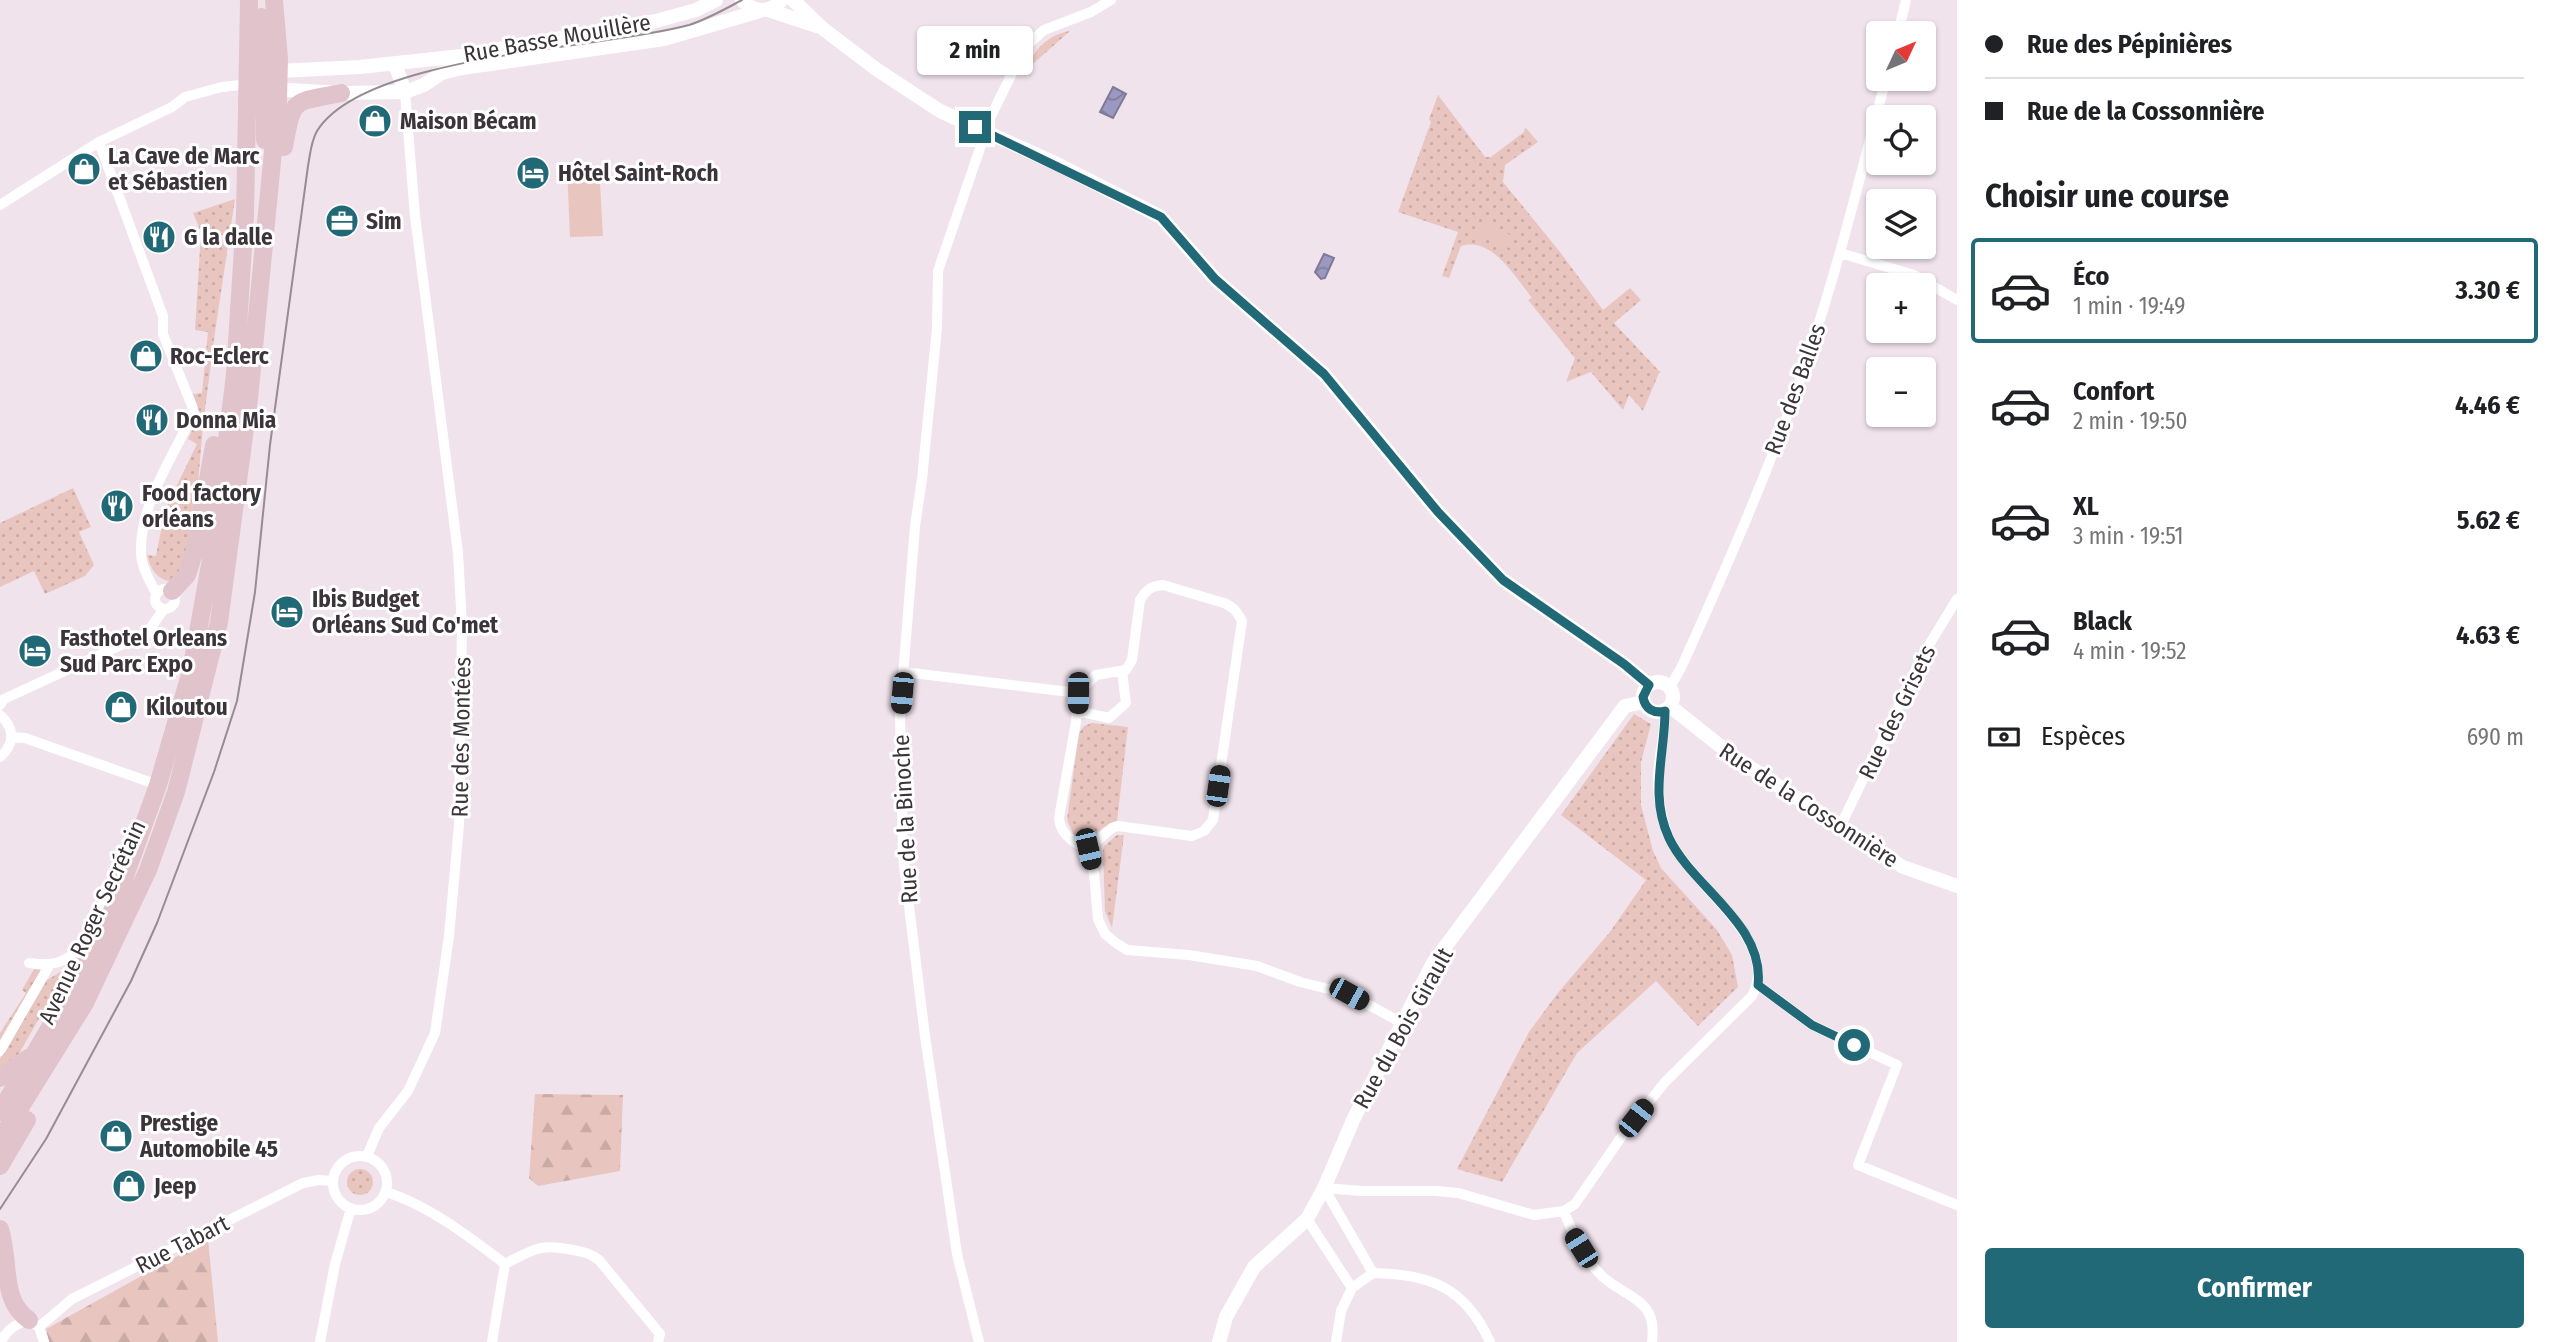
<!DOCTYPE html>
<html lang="fr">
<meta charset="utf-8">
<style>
body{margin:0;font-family:"Fira Sans Condensed",sans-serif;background:#f2f2f2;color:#202124;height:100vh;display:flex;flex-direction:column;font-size:26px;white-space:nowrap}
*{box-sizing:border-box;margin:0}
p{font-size:23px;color:#757577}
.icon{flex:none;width:38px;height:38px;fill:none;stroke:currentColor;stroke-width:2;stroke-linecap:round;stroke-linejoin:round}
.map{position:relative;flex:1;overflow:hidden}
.panel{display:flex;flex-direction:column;background:#fff;width:595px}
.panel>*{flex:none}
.hud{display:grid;align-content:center;height:154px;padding:0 28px;background:#fff}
.needle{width:46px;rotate:46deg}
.fabs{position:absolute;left:1866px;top:21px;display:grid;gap:14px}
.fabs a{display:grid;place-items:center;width:70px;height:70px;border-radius:7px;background:#fff;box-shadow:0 2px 5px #0004;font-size:35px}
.end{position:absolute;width:32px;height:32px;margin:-16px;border:9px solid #226977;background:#fff;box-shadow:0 0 0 4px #fff}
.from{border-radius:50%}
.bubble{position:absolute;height:49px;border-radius:7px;background:#fff;box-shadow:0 2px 5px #0004;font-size:23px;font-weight:700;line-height:49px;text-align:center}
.car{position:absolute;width:21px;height:42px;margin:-21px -10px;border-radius:9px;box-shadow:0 0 5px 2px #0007;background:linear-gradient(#222 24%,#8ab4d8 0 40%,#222 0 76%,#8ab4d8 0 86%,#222 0)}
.hud b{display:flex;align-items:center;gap:24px;height:66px;font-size:26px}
.hud b+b{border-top:2px solid #e0e0e0}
.hud i{width:18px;height:18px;background:#202124}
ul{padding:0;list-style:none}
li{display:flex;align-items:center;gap:21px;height:105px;margin:0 14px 10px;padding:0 14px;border:4px solid transparent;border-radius:7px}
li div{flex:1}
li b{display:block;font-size:26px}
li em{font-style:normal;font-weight:700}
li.on{border-color:#226977}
li>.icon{width:63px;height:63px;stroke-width:1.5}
h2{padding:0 28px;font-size:32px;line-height:84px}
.pay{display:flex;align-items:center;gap:18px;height:77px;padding:0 28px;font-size:26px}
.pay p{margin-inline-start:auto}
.cta{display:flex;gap:14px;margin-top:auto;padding:14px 28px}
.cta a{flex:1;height:80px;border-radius:7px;background:#226977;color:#fff;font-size:28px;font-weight:700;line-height:80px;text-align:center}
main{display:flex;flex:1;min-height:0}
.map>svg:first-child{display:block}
</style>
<main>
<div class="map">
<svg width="1957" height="1342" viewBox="0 0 1957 1342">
<defs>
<pattern id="grass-dots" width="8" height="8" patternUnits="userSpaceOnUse" patternTransform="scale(1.75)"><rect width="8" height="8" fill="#e9c5c0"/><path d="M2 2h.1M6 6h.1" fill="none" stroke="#c9aaa6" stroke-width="1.8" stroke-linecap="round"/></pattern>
<pattern id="forest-firs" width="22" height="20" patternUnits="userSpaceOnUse" patternTransform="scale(1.75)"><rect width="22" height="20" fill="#e9c5c0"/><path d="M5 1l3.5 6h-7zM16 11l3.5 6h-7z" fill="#c9aaa6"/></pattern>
<pattern id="water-waves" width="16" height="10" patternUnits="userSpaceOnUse" patternTransform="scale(1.75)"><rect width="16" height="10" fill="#9b98c1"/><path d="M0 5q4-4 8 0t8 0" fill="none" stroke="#807d9e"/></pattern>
</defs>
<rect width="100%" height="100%" fill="#f1e3ec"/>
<!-- grass -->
<path fill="url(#grass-dots)" d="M1070,31L1026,70C1033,50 1049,34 1070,31Z
M1438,95L1485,157H1491L1524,132L1525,127L1538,142L1505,165L1503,182L1560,252L1603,310L1630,288L1641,300L1614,323L1661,373H1659L1643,411L1629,395L1623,410L1591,372L1566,382L1575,358L1528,300L1532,298C1515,277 1492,236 1461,246L1449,278L1442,276L1458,232L1398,212L1431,122L1429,119Z
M235,199L215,332L203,425L197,495L187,562L172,582C156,579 151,569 147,555L156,556L165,510L197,444L188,439L200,413L193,394L202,393L208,332L195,330L201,232L193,213Z
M73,488L91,527L79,532L94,565L85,576L45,594L34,571L0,587V523Z
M1634,714L1651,724L1641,762V805L1653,851L1661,868L1717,930L1732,955L1738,987L1698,1026L1656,981L1577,1053L1502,1182L1457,1169L1529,1032L1557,994L1610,932L1646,880L1561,815Z
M1092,723L1128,727L1117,821C1097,824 1081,863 1067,819L1079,733L1084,726Z
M1117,835H1124L1112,928L1105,911L1103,851L1104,846Z
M78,958L80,959L56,989L17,1057L0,1071V1059L47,980L67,968Z
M34,969L41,970L0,1040V1033L26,993L22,990Z
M347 1182a13 13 0 1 1 26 0a13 13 0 1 1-26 0Z"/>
<!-- forest -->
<path fill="url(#forest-firs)" d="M535,1094L623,1095L620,1171L538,1186L529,1178Z
M208,1239L218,1342H49L46,1329Z"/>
<!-- garden -->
<path fill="#e9c5c0" d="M599,165L603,236L570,237L567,167Z
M1481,223L1513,236L1509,248L1476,235Z"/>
<!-- water -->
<path fill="url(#water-waves)" stroke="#7e7a98" stroke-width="2" d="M1113,87L1126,94L1113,118L1100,112Z
M1324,254L1334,258L1325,278L1321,279L1315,272Z"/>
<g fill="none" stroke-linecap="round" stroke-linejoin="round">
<!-- minor -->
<path stroke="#fff" stroke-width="10" d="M1898,33L1906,0
M99,142L163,316V334L192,406L193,414C173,457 140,503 141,552C141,567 150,581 156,593
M0,205L99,142L172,107L185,97L222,87L249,84
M1840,253L1914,275L1957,300
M155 599a10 10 0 1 1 20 0a10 10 0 1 1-20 0Z
M904,672L1078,693
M1670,687L1681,668C1729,562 1776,455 1812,344C1841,257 1862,168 1886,79
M1078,693L1096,675L1126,670L1132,660L1140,600C1146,590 1151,586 1163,585L1224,603C1234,607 1237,612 1242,621L1213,820L1204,831L1192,836L1118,826L1112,828L1088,849
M1078,693L1076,722L1059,818C1060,834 1073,843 1088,849
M0,705L4,699L147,633L164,609
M1077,711L1109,718L1126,703L1122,672
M0,715C15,728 15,744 0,757
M12,737L25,738L158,785
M1840,827L1924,653L1957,599
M1088,849L1094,873L1098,919L1105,934L1116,943L1127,950L1189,955L1257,966L1300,982L1349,994L1402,1023
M29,963C73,970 79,948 97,914C103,905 109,895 115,886
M1758,985L1812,1025L1897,1065L1858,1165L1957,1205
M0,1051L50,964
M333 1183a27 27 0 1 1 54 0a27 27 0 1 1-54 0Z
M367,1156L379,1128L408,1091L435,1033L449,936L459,825L462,626L458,553L415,216L405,92
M1324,1188L1362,1191H1437L1458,1193L1534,1215L1564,1211L1575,1204L1622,1136L1665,1082L1752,996C1783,938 1685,883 1667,833C1660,813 1656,786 1659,764C1661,746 1665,730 1665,711
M386,1192C428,1205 471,1238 505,1264L492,1342
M1564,1211C1573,1235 1584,1259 1603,1277C1628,1299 1658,1299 1652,1342
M1307,1219L1352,1288L1373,1273L1324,1188
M505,1264C534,1249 540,1243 573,1250C583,1252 590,1253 599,1260L660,1334L658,1342
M1373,1273C1430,1274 1465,1287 1490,1342
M39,1327L72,1299L303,1183L319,1180L332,1181
M1,1342C6,1330 17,1323 29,1320L39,1327L44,1342
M320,1342L335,1264L351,1208
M979,1342L957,1254L925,1036L903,857L900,713L915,526L922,479L937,328L938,271L991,116L1025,47L1044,30L1091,12L1111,0
M1336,1342L1341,1311L1352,1288"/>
<!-- tertiary -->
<path stroke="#fff" stroke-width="14" d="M742,0C755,13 769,14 782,0
M793,0L822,28L876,69L940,111L1057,164L1161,217L1215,279L1324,374L1438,512L1503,580L1624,664L1649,685
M768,10L817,26
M395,64L405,92
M269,75L278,71L360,67L461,56L656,21L696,10L716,0
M271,89L341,93L405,92L424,85L442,73L462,68L664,39L760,11
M1643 697a15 15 0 1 1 30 0a15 15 0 1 1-30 0Z
M1671,707L1734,757L1903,867L1957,886
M1219,1342L1226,1317L1254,1267L1307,1219L1324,1188L1354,1118L1433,963L1625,706L1644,702"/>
<!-- primary -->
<path stroke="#e1c4cb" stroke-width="18" d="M261,17L263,78L277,90
M249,84C270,98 264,117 265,140
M284,147C293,96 293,103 341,93
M172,591L187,575L197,543L214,445
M0,1078L28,1058
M0,1112L82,973L113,909L158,785L191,671L216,531L235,374L245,216L249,0
M0,1140L85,1003L148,870L176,792L219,622L249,399L278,100L279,58L274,0
M0,1166L27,1120
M0,1229C11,1266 0,1299 29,1320"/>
<!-- tram -->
<path stroke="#968c92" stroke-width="2" d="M0,1209L46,1139L131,981L157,923L214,772L237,701L255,592L270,445L308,166C310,155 311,141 317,131C365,54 604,49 689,25C708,19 725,9 742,0"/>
</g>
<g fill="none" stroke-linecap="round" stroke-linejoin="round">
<!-- route -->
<path stroke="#226977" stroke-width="9" d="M975,127L1161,217L1215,279L1324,374L1438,512L1503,580L1624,664L1649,685L1643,697C1645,709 1654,714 1665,711C1665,754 1649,795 1669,838C1692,887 1765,924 1758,985L1812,1025L1854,1045"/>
</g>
<!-- icons -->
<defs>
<symbol id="shop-disc" viewBox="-11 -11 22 22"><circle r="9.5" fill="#226977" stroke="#fff"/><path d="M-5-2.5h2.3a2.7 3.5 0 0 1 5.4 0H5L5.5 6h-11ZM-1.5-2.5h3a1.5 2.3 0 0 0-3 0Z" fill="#fff"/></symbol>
<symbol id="hotel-disc" viewBox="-11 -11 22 22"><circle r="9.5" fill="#226977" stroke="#fff"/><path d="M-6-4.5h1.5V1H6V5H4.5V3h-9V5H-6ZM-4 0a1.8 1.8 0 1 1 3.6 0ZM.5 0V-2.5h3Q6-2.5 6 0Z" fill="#fff"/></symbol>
<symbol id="office-disc" viewBox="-11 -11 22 22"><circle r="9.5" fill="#226977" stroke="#fff"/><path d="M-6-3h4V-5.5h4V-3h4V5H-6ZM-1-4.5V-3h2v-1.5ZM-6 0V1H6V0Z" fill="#fff"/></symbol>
<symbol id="restaurant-disc" viewBox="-11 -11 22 22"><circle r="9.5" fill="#226977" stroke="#fff"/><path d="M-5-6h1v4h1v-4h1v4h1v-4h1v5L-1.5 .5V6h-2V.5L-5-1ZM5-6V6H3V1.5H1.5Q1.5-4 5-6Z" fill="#fff"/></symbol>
</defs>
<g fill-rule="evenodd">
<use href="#shop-disc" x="356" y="102" width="38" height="38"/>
<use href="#shop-disc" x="65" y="150" width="38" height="38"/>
<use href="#hotel-disc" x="514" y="154" width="38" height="38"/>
<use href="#office-disc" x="323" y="202" width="38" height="38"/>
<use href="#restaurant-disc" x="140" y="218" width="38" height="38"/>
<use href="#shop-disc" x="127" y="337" width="38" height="38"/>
<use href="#restaurant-disc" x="133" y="401" width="38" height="38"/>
<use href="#restaurant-disc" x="98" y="487" width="38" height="38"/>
<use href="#hotel-disc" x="268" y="593" width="38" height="38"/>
<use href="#hotel-disc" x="16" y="632" width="38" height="38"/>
<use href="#shop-disc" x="102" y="688" width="38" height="38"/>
<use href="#shop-disc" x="97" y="1117" width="38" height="38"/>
<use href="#shop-disc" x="110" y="1167" width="38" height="38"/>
</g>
<g text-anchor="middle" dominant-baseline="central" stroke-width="6" stroke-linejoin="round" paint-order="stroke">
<!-- street labels -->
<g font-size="23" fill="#3b3539" stroke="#fff">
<text transform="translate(557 38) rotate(-10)">Rue Basse Mouillère</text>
<text transform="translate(1795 389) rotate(-70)">Rue des Balles</text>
<text transform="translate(1897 712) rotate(-64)">Rue des Grisets</text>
<text transform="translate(461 737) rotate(-89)">Rue des Montées</text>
<text transform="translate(1809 805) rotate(33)">Rue de la Cossonnière</text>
<text transform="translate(905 819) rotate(-93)">Rue de la Binoche</text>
<text transform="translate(92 922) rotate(-65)">Avenue Roger Secrétain</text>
<text transform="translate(1403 1028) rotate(-61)">Rue du Bois Girault</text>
<text transform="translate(182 1244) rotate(-27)">Rue Tabart</text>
</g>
<!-- poi labels -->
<g font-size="23" font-weight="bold" fill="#3b3539" stroke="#fff" text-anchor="start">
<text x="400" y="121">Maison Bécam</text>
<text x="108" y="156">La Cave de Marc<tspan x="108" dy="26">et Sébastien</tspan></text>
<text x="558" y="173">Hôtel Saint-Roch</text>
<text x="366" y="221">Sim</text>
<text x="184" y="237">G la dalle</text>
<text x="170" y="356">Roc-Eclerc</text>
<text x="176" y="420">Donna Mia</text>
<text x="142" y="493">Food factory<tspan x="142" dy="26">orléans</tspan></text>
<text x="312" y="599">Ibis Budget<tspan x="312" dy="26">Orléans Sud Co'met</tspan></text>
<text x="60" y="638">Fasthotel Orleans<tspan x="60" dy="26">Sud Parc Expo</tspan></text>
<text x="146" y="707">Kiloutou</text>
<text x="140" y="1123">Prestige<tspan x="140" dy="26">Automobile 45</tspan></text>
<text x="154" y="1186">Jeep</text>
</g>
</g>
</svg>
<div class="fabs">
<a><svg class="needle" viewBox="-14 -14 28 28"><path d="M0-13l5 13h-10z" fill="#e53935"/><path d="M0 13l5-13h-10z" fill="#757577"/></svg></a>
<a><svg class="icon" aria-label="locate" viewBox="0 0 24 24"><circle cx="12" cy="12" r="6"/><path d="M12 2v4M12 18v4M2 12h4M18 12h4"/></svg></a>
<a><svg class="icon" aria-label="layers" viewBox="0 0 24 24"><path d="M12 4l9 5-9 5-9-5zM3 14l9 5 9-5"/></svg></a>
<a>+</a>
<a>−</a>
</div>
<i class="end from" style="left:1854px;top:1045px"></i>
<i class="end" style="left:975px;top:127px"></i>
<div class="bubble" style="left:917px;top:26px;width:116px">2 min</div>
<i class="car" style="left:902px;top:693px;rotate:185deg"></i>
<i class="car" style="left:1078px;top:693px;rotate:181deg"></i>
<i class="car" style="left:1218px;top:786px;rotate:8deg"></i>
<i class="car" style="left:1088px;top:849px;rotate:167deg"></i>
<i class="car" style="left:1349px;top:994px;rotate:119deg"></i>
<i class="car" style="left:1636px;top:1118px;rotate:38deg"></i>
<i class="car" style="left:1581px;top:1248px;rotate:328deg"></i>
</div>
<section class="panel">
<div class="hud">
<b><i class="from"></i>Rue des Pépinières</b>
<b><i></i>Rue de la Cossonnière</b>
</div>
<h2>Choisir une course</h2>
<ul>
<li class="on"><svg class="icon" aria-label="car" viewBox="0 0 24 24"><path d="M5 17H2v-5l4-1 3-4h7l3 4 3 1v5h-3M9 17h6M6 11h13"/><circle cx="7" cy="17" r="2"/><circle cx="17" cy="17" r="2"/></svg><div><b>Éco</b><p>1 min · 19:49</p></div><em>3.30 €</em></li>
<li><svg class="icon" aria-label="car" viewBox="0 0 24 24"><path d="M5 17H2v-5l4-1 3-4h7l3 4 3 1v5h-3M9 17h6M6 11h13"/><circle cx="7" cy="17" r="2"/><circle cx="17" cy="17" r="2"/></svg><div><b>Confort</b><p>2 min · 19:50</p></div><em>4.46 €</em></li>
<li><svg class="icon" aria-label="car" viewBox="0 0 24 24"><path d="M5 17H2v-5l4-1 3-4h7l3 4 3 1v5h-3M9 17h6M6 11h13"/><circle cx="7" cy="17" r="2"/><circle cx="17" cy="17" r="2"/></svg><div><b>XL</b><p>3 min · 19:51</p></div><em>5.62 €</em></li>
<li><svg class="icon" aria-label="car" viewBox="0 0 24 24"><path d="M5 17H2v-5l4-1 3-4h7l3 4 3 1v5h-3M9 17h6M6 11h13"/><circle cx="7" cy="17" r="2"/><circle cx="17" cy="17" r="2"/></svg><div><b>Black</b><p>4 min · 19:52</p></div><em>4.63 €</em></li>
</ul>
<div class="pay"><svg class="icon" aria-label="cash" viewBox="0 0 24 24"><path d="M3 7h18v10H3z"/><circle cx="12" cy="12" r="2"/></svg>Espèces<p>690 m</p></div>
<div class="cta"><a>Confirmer</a></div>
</section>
</main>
